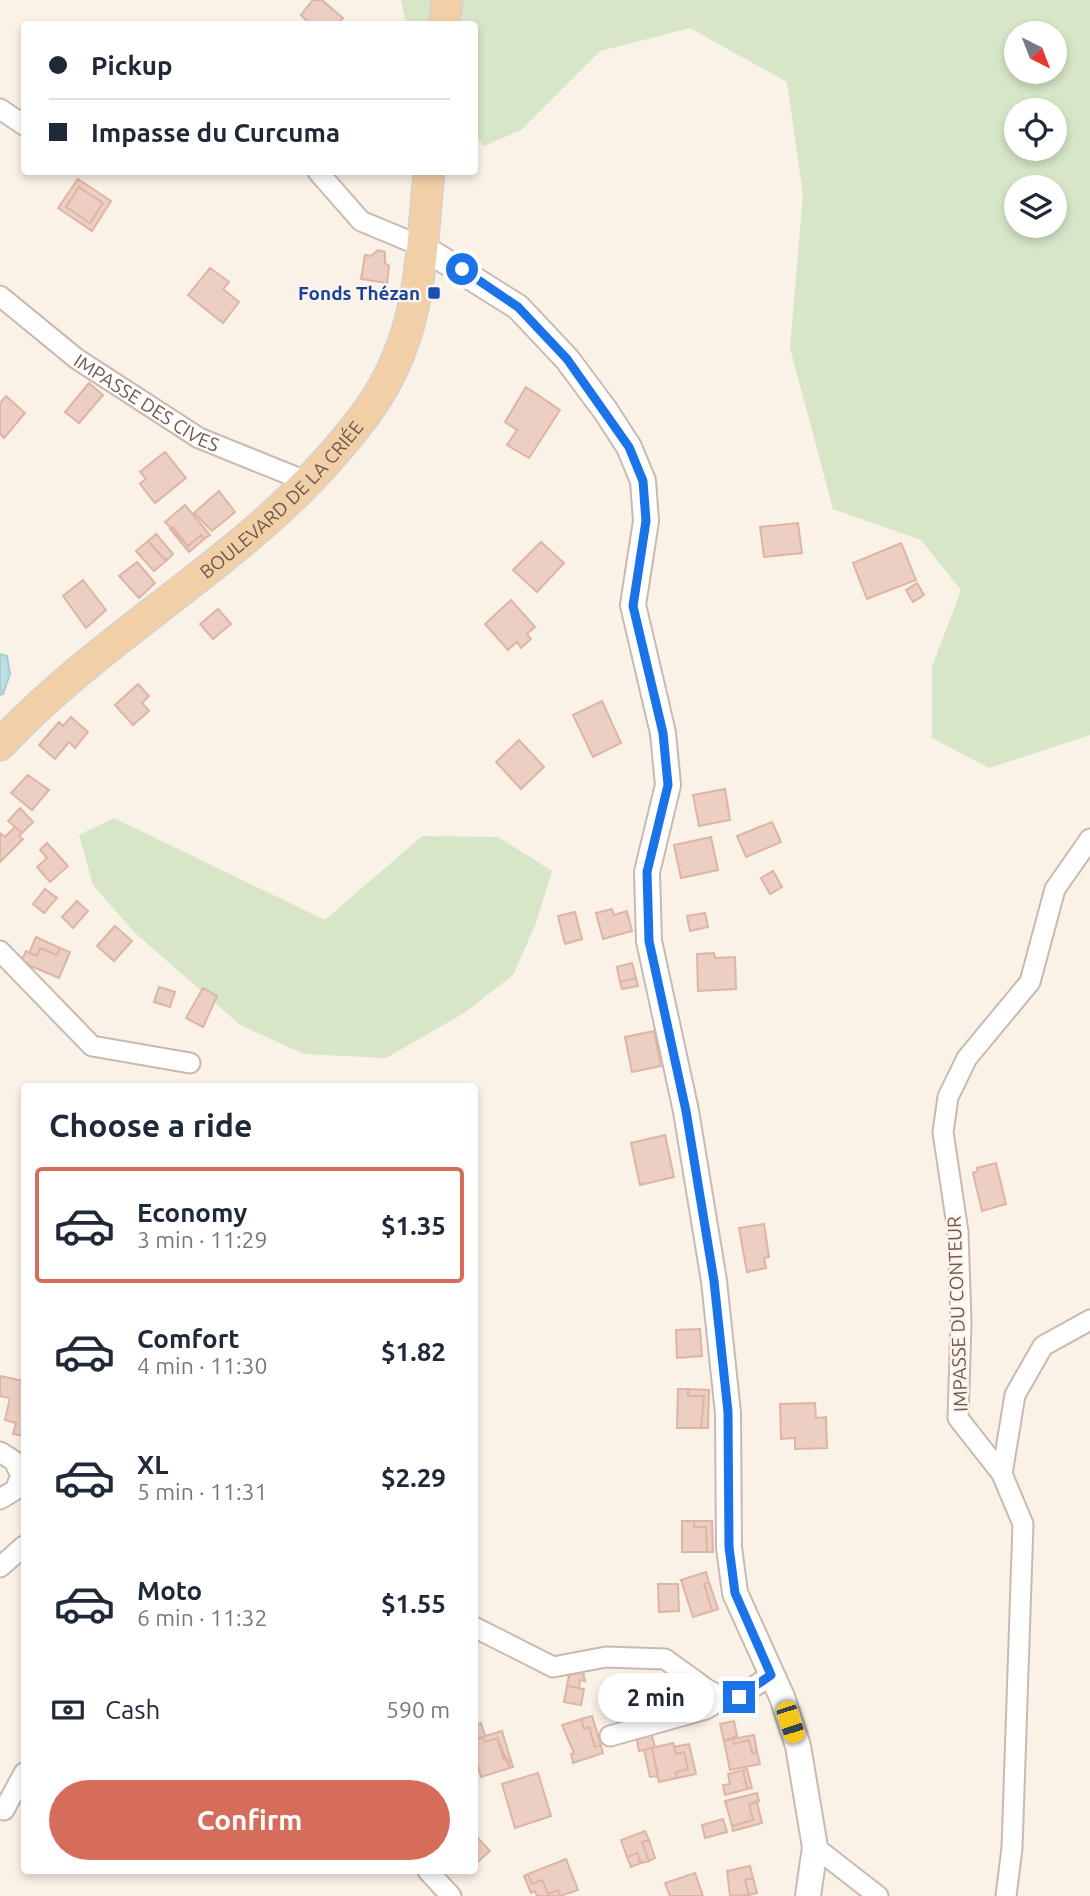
<!DOCTYPE html>
<meta charset="utf-8">
<style>
body{margin:0;font-family:Ubuntu,sans-serif;background:#f2f2f3;color:#1f2937;height:100vh;display:flex;flex-direction:column;font-size:26px;white-space:nowrap}
*{box-sizing:border-box;margin:0}
p{font-size:23px;color:#747a83}
.icon{flex:none;width:38px;height:38px;fill:none;stroke:currentColor;stroke-width:2;stroke-linecap:round;stroke-linejoin:round}
.map{position:relative;flex:1;overflow:hidden}
.drawer{position:absolute;left:21px;top:1083px;width:457px;height:791px;display:flex;flex-direction:column;background:#fff;border-radius:7px;box-shadow:0 4px 10px #0003}
.drawer>*{flex:none}
.top-card{position:absolute;left:21px;top:21px;width:457px;height:154px;border-radius:7px;box-shadow:0 4px 10px #0003;display:grid;align-content:center;height:154px;padding:0 28px;background:#fff}
.needle{width:46px;rotate:138deg}
.controls{position:absolute;left:1004px;top:21px;display:grid;gap:14px}
.controls a{display:grid;place-items:center;width:63px;height:63px;border-radius:50%;background:#fff;box-shadow:0 4px 10px #0003;font-size:35px}
.end{position:absolute;width:32px;height:32px;margin:-16px;border:9px solid #1a73e8;background:#fff;box-shadow:0 0 0 4px #fff}
.from{border-radius:50%}
.bubble{position:absolute;height:49px;border-radius:24px;background:#fff;box-shadow:0 4px 10px #0003;font-size:23px;font-weight:700;line-height:49px;text-align:center}
.car{position:absolute;width:21px;height:42px;margin:-21px -10px;border-radius:9px;box-shadow:0 0 5px 2px #0007;background:linear-gradient(#f5c518 24%,#345 0 40%,#f5c518 0 76%,#345 0 86%,#f5c518 0)}
.top-card b{display:flex;align-items:center;gap:24px;height:66px;font-size:26px}
.top-card b+b{border-top:2px solid #e0e1e3}
.top-card i{width:18px;height:18px;background:#1f2937}
ul{padding:0;list-style:none}
li{display:flex;align-items:center;gap:21px;height:116px;margin:0 14px 10px;padding:0 14px;border:4px solid transparent;border-radius:7px}
li div{flex:1}
li b{display:block;font-size:26px}
li em{font-style:normal;font-weight:700}
li.current{border-color:#d66c5a}
li>.icon{width:63px;height:63px;stroke-width:1.5}
h2{padding:0 28px;font-size:32px;line-height:84px}
.pay{display:flex;align-items:center;gap:18px;height:77px;padding:0 28px;font-size:26px}
.pay p{margin-inline-start:auto}
.primary-button{display:flex;gap:14px;margin-top:auto;padding:14px 28px}
.primary-button a{flex:1;height:80px;border-radius:42px;background:#d66c5a;color:#fff;font-size:28px;font-weight:700;line-height:80px;text-align:center}
.map>svg:first-child{display:block}
</style>
<div class="map">
<svg width="1090" height="1896" viewBox="0 0 1090 1896">
<rect width="100%" height="100%" fill="#faf1e7"/>
<!-- green -->
<path fill="#d6e6c7" fill-rule="evenodd" d="M401,0H1090V735L989,768L932,738V667L961,590L921,540L833,509L790,348L803,195L787,82L690,28L600,51L521,130L484,146L474,131V24H406ZM1017,33H1055V72H1017ZM1017,110H1055V149H1017ZM1017,187H1055V226H1017Z
M114,818L325,920L422,836L498,837L552,871L536,923L513,975L464,1013L386,1058L304,1054L240,1025L134,932L93,885L79,835Z"/>
<!-- water -->
<path fill="#bedfe1" stroke="#a5cfd2" stroke-width="2" d="M0,654L7,656L10,674L3,694L0,695Z"/>
<!-- building -->
<path fill="#eccfc2" stroke="#ddb5a4" stroke-width="2" fill-rule="evenodd" d="M313,0H322L343,18L338,24H305L307,21L301,15Z
M78,179L111,201L92,231L58,208ZM79,187L103,203L90,223L66,207Z
M79,187L103,203L90,223L66,207Z
M378,250L385,252V263L389,266L387,283L361,279L365,255L371,256Z
M210,268L229,282L223,289L239,302L223,323L188,295Z
M89,383L103,395L79,423L65,412Z
M526,387L560,410L529,458L507,445L517,430L505,422Z
M6,396L25,413L4,438L0,434V403Z
M165,452L186,478L155,503L140,484L146,479L140,472Z
M219,491L235,512L212,531L194,513Z
M185,505L210,535L204,539L201,535L188,546L165,522Z
M798,523L802,553L764,557L760,527Z
M173,527L188,546L201,535L204,539L189,552L170,529Z
M156,534L173,554L166,561L148,541Z
M148,541L166,561L154,571L136,551Z
M541,542L564,563L537,592L513,570Z
M901,543L916,580L867,599L853,563Z
M137,562L155,583L139,598L119,576Z
M83,580L106,610L86,628L63,596Z
M917,583L924,595L913,602L906,590Z
M511,600L535,627L527,634L531,639L521,648L517,642L508,650L485,624Z
M218,609L231,624L213,639L200,624Z
M138,684L149,696L142,703L149,711L133,725L115,705Z
M602,701L621,743L593,757L573,715Z
M71,717L88,732L75,748L69,742L55,759L39,745L59,722L63,726Z
M519,740L544,767L521,789L496,762Z
M28,775L49,790L32,810L11,793Z
M725,789L730,820L699,826L693,795Z
M20,808L33,822L22,833L8,821Z
M772,822L781,842L746,857L737,836Z
M15,827L22,833L19,836L23,839L0,862V833L5,837Z
M711,837L718,870L681,878L674,845Z
M47,843L68,866L50,882L37,867L47,858L40,850Z
M773,871L782,887L770,894L761,878Z
M45,889L57,898L44,913L33,904Z
M77,901L88,911L73,928L62,917Z
M612,909L614,915L627,911L632,931L603,939L596,913Z
M575,912L582,939L565,944L558,916Z
M705,913L708,927L690,931L687,916Z
M115,926L132,941L114,961L97,946Z
M36,937L60,948L57,955L40,948L37,956L29,953Z
M40,948L57,955L60,948L70,952L59,978L21,962L26,951L37,956Z
M714,953L715,958L735,957L736,989L698,991L697,954Z
M632,963L636,978L620,982L617,967Z
M636,978L638,986L622,989L620,982Z
M159,987L175,992L170,1007L154,1002Z
M203,988L217,996L203,1027L186,1018Z
M654,1031L661,1066L632,1072L625,1037Z
M665,1135L674,1177L640,1185L631,1143Z
M996,1163L1006,1204L982,1211L973,1173L978,1171L977,1168Z
M764,1224L769,1257L764,1258L766,1268L747,1272L739,1228Z
M700,1329L702,1356L677,1358L676,1330Z
M0,1376L24,1381L22,1392L24,1393V1436L13,1434L16,1423L5,1420L10,1398L0,1396Z
M678,1389H688V1396H704L701,1428H677Z
M688,1389L709,1390L708,1428H701L704,1396H688Z
M815,1403L816,1418L826,1417L827,1448L795,1449V1438L781,1439L780,1404Z
M682,1521H694V1527H706L707,1552H682Z
M694,1521H712L713,1552H707L706,1527H694Z
M706,1572L709,1582L704,1584L712,1611L693,1617L681,1580Z
M709,1582L718,1609L712,1611L704,1584Z
M658,1584H678L679,1611L659,1612Z
M583,1672L585,1681L580,1680L579,1688L567,1686L569,1675Z
M670,1675L673,1687L667,1688L670,1701L650,1706L651,1712L643,1714L634,1684Z
M634,1684L638,1698L625,1702L621,1688Z
M567,1686L584,1689L581,1705L564,1702Z
M673,1687L678,1705L651,1712L650,1706L670,1701L667,1688Z
M592,1716L601,1745L595,1747L589,1727L584,1729L581,1719Z
M581,1719L584,1729L589,1727L595,1747L601,1745L603,1753L573,1763L571,1754L574,1753L562,1725Z
M734,1721L737,1736L724,1741L720,1724Z
M481,1723L485,1736L502,1731L513,1767L510,1768L508,1759L504,1760L497,1738L485,1742L483,1737L474,1740V1725Z
M651,1733L655,1747L639,1751L636,1736Z
M754,1735L757,1752L752,1753L749,1740L734,1744L733,1739Z
M483,1737L485,1742L497,1738L510,1768L481,1777L474,1754V1740Z
M733,1739L734,1744L749,1740L752,1753L757,1752L760,1764L730,1770L724,1741Z
M673,1743L676,1754L684,1752L688,1769L676,1772L677,1778L659,1782L652,1748Z
M689,1744L696,1774L677,1778L676,1772L688,1769L684,1752L676,1754L674,1747Z
M652,1748L658,1776L650,1777L644,1750Z
M747,1769L752,1788L747,1789L743,1770Z
M743,1770L747,1789L725,1795L723,1785L730,1784L728,1774Z
M538,1773L551,1816L515,1828L502,1784Z
M757,1793L759,1801L749,1804L753,1820L732,1826L725,1801Z
M757,1802L762,1823L733,1831L732,1826L753,1820L749,1804Z
M723,1819L727,1832L705,1838L702,1825Z
M645,1831L649,1840L642,1842L649,1861L641,1863L637,1853L627,1857L621,1840Z
M474,1834L490,1851L474,1865Z
M649,1840L655,1858L649,1861L642,1842Z
M637,1853L641,1863L631,1867L627,1857Z
M566,1859L578,1890L560,1896L558,1890L548,1894L542,1880L532,1884L528,1874Z
M750,1866L753,1878L745,1880L749,1895L730,1896L727,1871Z
M695,1873L703,1896H670L665,1883Z
M528,1874L532,1884L542,1880L548,1894L558,1890L560,1896H537L535,1891L531,1893L524,1876Z
M753,1878L757,1893L749,1895L745,1880Z"/>
<g fill="none" stroke-linecap="round" stroke-linejoin="round">
<defs>
<g id="minor">
<path d="M0,109L24,125"/>
<path d="M318,172L361,221L421,246"/>
<path id="s1" d="M0,296L77,359L199,438L308,482"/>
<path d="M0,951L92,1046L190,1063"/>
<path d="M0,1452L14,1461L21,1476L15,1490L0,1499"/>
<path d="M1002,1474L1015,1395L1043,1346L1090,1320"/>
<path d="M0,1567L24,1546"/>
<path d="M474,1627L553,1667L606,1657L665,1659L708,1690L724,1698"/>
<path d="M610,1736L706,1709L724,1698L739,1697L771,1675"/>
<path d="M4,1810L24,1773"/>
<path d="M815,1847L878,1896"/>
<path d="M428,1871L451,1896"/>
<path d="M1006,1896L1012,1848L1023,1524L1002,1474L958,1418L961,1322L958,1232L943,1132L948,1097L967,1058L1030,982L1055,889L1090,839"/>
</g>
<path id="tertiary" d="M421,246L518,307L567,359L605,410L629,447L643,481L646,521L633,605L663,733L668,785L647,872L649,941L686,1111L714,1281L728,1413L729,1547L735,1593L782,1697L798,1746L815,1847L808,1896"/>
<g id="primary">
<path d="M444,24L447,0"/>
<path id="s2" d="M0,745C99,638 231,569 328,460C356,428 381,398 397,359C422,301 423,233 429,172"/>
</g>
</defs>
<!-- minor casing -->
<use href="#minor" stroke="#cbb9af" stroke-width="23"/>
<!-- tertiary casing -->
<use href="#tertiary" stroke="#cbb9af" stroke-width="28"/>
<!-- primary casing -->
<use href="#primary" stroke="#d7d0cd" stroke-width="33"/>
<!-- minor -->
<use href="#minor" stroke="#fff" stroke-width="19"/>
<!-- tertiary -->
<use href="#tertiary" stroke="#fff" stroke-width="24"/>
<!-- primary -->
<use href="#primary" stroke="#f1cfa7" stroke-width="30"/>
</g>
<g fill="none" stroke-linecap="round" stroke-linejoin="round">
<!-- route -->
<path stroke="#1a73e8" stroke-width="9" d="M462,269L518,307L567,359L629,447L643,481L646,521L633,606L663,733L668,785L647,872L649,941L686,1111L714,1281L728,1412L729,1547L735,1593L771,1675L739,1697"/>
</g>
<!-- markers -->
<rect fill="#1a4fb4" stroke="#fdf5ed" stroke-width="2.5" x="427" y="286" width="14" height="14" rx="3.5"/>
<g text-anchor="middle" dominant-baseline="central" stroke-width="5" stroke-linejoin="round" paint-order="stroke">
<!-- transit labels -->
<g font-size="19" font-weight="bold" fill="#164399" stroke="#fdf5ed" text-anchor="end">
<text x="420" y="293">Fonds Thézan</text>
</g>
<!-- street labels -->
<g font-size="19" fill="#71584e" stroke="#fdf5ed">
<text stroke="none"><textPath href="#s1" startOffset="182">IMPASSE DES CIVES</textPath></text>
<text stroke="none"><textPath href="#s2" startOffset="374">BOULEVARD DE LA CRIÉE</textPath></text>
<text transform="translate(957 1314) rotate(-92)">IMPASSE DU CONTEUR</text>
</g>
</g>
</svg>
<div class="controls">
<a><svg class="needle" viewBox="-14 -14 28 28"><path d="M0-13l5 13h-10z" fill="#e53935"/><path d="M0 13l5-13h-10z" fill="#747a83"/></svg></a>
<a><svg class="icon" aria-label="locate" viewBox="0 0 24 24"><circle cx="12" cy="12" r="6"/><path d="M12 2v4M12 18v4M2 12h4M18 12h4"/></svg></a>
<a><svg class="icon" aria-label="layers" viewBox="0 0 24 24"><path d="M12 4l9 5-9 5-9-5zM3 14l9 5 9-5"/></svg></a>
</div>
<i class="end from" style="left:462px;top:269px"></i>
<i class="end" style="left:739px;top:1697px"></i>
<div class="bubble" style="left:598px;top:1673px;width:116px">2 min</div>
<i class="car" style="left:790px;top:1722px;rotate:162deg"></i>
<div class="top-card">
<b><i class="from"></i>Pickup</b>
<b><i></i>Impasse du Curcuma</b>
</div>
<section class="drawer">
<h2>Choose a ride</h2>
<ul>
<li class="current"><svg class="icon" aria-label="car" viewBox="0 0 24 24"><path d="M5 17H2v-5l4-1 3-4h7l3 4 3 1v5h-3M9 17h6M6 11h13"/><circle cx="7" cy="17" r="2"/><circle cx="17" cy="17" r="2"/></svg><div><b>Economy</b><p>3 min · 11:29</p></div><em>$1.35</em></li>
<li><svg class="icon" aria-label="car" viewBox="0 0 24 24"><path d="M5 17H2v-5l4-1 3-4h7l3 4 3 1v5h-3M9 17h6M6 11h13"/><circle cx="7" cy="17" r="2"/><circle cx="17" cy="17" r="2"/></svg><div><b>Comfort</b><p>4 min · 11:30</p></div><em>$1.82</em></li>
<li><svg class="icon" aria-label="car" viewBox="0 0 24 24"><path d="M5 17H2v-5l4-1 3-4h7l3 4 3 1v5h-3M9 17h6M6 11h13"/><circle cx="7" cy="17" r="2"/><circle cx="17" cy="17" r="2"/></svg><div><b>XL</b><p>5 min · 11:31</p></div><em>$2.29</em></li>
<li><svg class="icon" aria-label="car" viewBox="0 0 24 24"><path d="M5 17H2v-5l4-1 3-4h7l3 4 3 1v5h-3M9 17h6M6 11h13"/><circle cx="7" cy="17" r="2"/><circle cx="17" cy="17" r="2"/></svg><div><b>Moto</b><p>6 min · 11:32</p></div><em>$1.55</em></li>
</ul>
<div class="pay"><svg class="icon" aria-label="cash" viewBox="0 0 24 24"><path d="M3 7h18v10H3z"/><circle cx="12" cy="12" r="2"/></svg>Cash<p>590 m</p></div>
<div class="primary-button"><a>Confirm</a></div>
</section>
</div>
